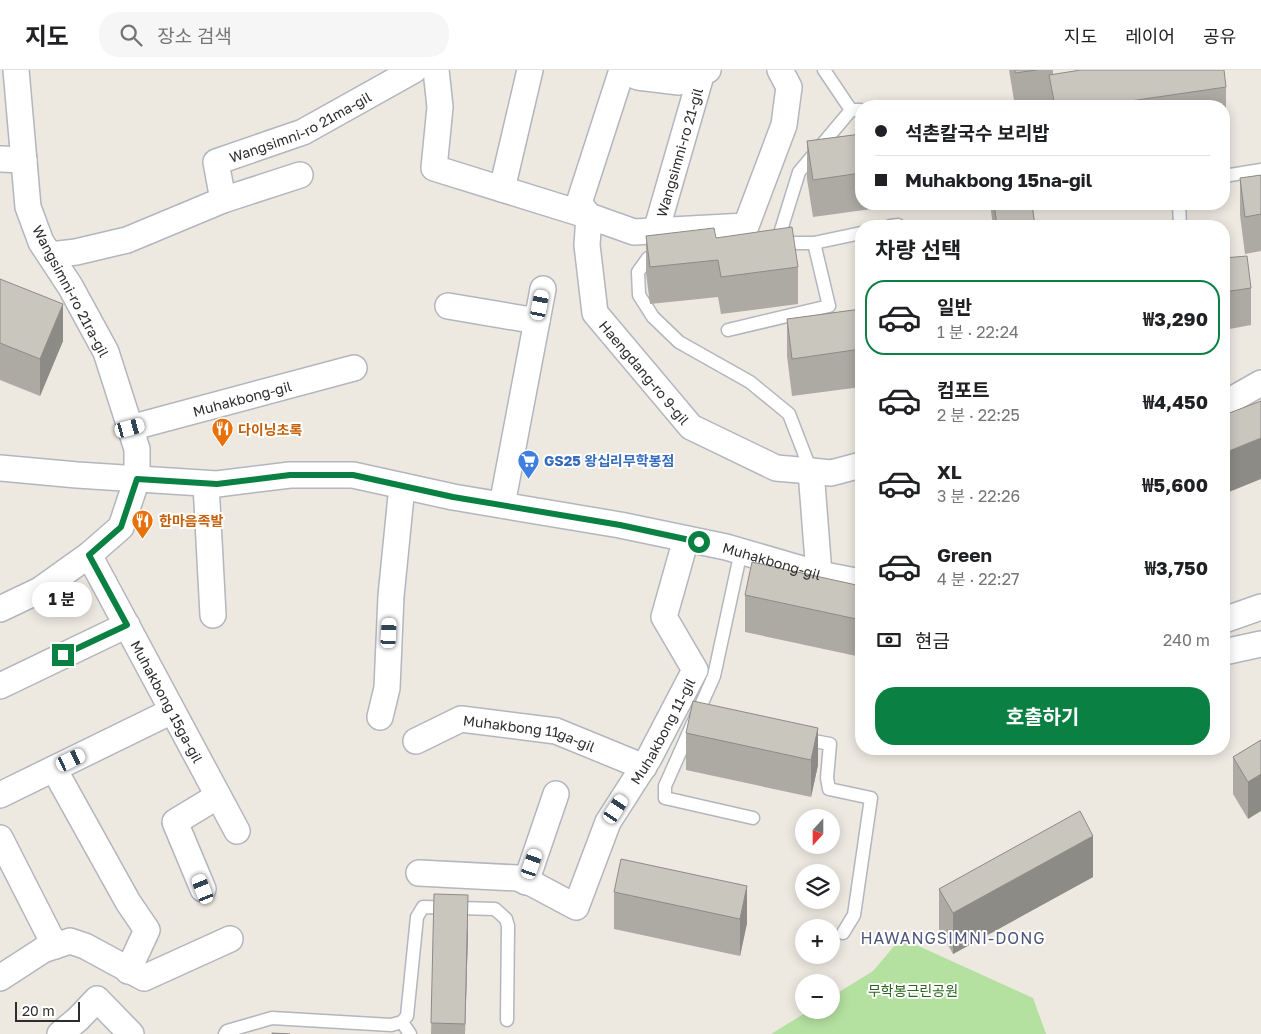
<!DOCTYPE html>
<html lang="ko">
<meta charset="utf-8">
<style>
body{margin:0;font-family:"Golos Text","Noto Sans KR",sans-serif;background:#f6f6f6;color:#202124;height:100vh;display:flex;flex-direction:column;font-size:19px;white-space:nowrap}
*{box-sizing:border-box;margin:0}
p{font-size:16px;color:#757577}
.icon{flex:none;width:28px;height:28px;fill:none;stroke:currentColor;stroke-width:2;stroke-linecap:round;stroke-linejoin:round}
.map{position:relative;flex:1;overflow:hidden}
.sheet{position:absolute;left:855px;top:150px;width:375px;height:535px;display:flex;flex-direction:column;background:#fff;border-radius:20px;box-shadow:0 2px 12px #0003}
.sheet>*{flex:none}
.top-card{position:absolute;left:855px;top:30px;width:375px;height:110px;border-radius:20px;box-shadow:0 2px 12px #0003;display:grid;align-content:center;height:110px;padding:0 20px;background:#fff}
.needle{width:32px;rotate:201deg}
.buttons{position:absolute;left:795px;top:739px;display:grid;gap:10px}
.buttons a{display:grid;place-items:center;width:45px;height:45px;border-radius:50%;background:#fff;box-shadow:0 2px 12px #0003;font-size:25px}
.scale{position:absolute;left:15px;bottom:12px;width:65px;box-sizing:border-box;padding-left:5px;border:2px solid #2d2d2d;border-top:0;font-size:14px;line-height:18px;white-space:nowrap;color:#2d2d2d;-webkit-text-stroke:4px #fff;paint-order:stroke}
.end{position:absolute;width:22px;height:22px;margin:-11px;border:6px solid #0b8043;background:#fff;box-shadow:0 0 0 2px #fff}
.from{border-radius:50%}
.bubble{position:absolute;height:35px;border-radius:18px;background:#fff;box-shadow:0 2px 12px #0003;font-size:16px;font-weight:700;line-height:35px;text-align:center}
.car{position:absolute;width:15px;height:30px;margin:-15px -8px;border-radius:6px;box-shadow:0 0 4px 1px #0007;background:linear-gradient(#fff 24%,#345 0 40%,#fff 0 76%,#345 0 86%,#fff 0)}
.top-card b{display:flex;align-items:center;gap:18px;height:48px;font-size:19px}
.top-card b+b{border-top:1px solid #e0e0e0}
.top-card i{width:12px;height:12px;background:#202124}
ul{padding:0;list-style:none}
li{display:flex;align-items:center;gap:15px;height:75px;margin:0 10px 8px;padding:0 10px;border:2px solid transparent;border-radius:20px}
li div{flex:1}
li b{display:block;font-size:19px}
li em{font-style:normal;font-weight:700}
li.current{border-color:#0b8043}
li>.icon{width:45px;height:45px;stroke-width:1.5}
h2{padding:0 20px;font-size:22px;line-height:60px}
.pay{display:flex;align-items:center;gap:12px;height:55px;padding:0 20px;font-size:19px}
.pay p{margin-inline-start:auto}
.action{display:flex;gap:10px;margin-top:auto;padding:10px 20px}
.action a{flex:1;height:58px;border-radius:20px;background:#0b8043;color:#fff;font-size:20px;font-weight:700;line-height:58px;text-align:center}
header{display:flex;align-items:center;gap:30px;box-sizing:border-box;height:70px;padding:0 25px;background:#fff;border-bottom:1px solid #e0e0e0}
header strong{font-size:24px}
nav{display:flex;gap:28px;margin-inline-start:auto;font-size:18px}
.search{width:350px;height:45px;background:#f6f6f6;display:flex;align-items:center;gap:12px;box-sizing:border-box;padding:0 18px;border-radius:20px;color:#757577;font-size:19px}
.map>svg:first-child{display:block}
</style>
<header>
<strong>지도</strong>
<div class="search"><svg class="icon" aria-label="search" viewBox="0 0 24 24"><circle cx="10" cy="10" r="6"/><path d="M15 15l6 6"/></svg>장소 검색</div>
<nav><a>지도</a><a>레이어</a><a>공유</a></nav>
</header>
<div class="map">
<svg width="1261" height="964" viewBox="0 0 1261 964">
<rect width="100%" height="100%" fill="#ede8e0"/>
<!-- park -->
<path fill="#b4e0a0" d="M901,868L1033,928L1046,964H771L810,940H831V927L873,901Z"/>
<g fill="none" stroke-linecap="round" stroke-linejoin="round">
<defs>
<path id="lane" d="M824,0L851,40H861
M851,40L799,102L777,173H814L861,163
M1224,106L1261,100
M1179,134L1180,156
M890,156L898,155
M661,187L648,188L638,202L639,225L653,247L679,272L750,312L789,344L811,401
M728,260L829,236L814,173
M741,481L714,606L665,716V728L753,748
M803,669L830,674L827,708L829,719L871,728L854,845L843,863
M402,952L410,964
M225,964L227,961L272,948L391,955L402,952L407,946L417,847L423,837L495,839L506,849L508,856L507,950"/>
<g id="street">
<path d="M436,0L440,37L434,98L589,146L634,162L746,156L784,55L789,17L780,0"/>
<path d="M622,0L638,7L679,12L708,0"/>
<path d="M0,89L24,90"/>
<path d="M502,119L530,0"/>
<path id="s1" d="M223,130L216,92L303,62L414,0"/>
<path id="s2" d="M589,146L587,175L595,243L691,357L776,398L811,401"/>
<path d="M589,146L579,133L622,0"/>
<path id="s3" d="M656,161L702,2"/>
<path d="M50,185L76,182L127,170L223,130L300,105"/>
<path d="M448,236L537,251"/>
<path d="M1224,334L1261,313"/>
<path id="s4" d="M130,358L354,298"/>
<path id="s5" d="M0,398L77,405L217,414L290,405H353L453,427L620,455L726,477L819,504L861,512"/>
<path d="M206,414L213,545"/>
<path d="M502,435L543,219"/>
<path id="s6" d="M89,485L237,761"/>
<path d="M819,504L811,401L831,403L861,395"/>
<path d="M0,539L40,520L89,485L121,457L137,409V379L106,282L70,216L41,172L28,137L16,0"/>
<path d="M1224,550L1261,537"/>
<path d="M1224,582L1261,574"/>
<path d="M0,616L127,555"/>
<path d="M380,647L387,618L391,526L402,416"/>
<path id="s7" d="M416,671L461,649L556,661L644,697"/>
<path d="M54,699L128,832L147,860L128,901"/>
<path d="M0,725L172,641"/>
<path d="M0,768L55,876"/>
<path id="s8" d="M419,803L517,808L531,813L576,837L608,752L649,688L695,600L664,547L686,469"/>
<path d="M526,812L556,724"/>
<path d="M203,819L175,752L218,726"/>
<path d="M0,908L43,880L70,871L85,876L144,908L230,869"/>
<path d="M60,964L78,949L97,929L131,964"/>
</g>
</defs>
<!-- lane casing -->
<use href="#lane" stroke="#b3b6bf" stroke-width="15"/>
<!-- street casing -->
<use href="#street" stroke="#b3b6bf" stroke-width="28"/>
<!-- lane -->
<use href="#lane" stroke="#fff" stroke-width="12"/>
<!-- street -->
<use href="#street" stroke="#fff" stroke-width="25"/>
</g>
<!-- wall -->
<path fill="#adaaa3" d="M1009,0H1053V4L1226,17V54L1224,55V36H1049V35L1042,36H1015Z
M861,64V134H908L813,147L807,109V71Z
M1261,105V181L1245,184L1240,145V108Z
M990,134H1032L1035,156H993Z
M646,166L716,168L798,197V234L721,244L718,227L650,234L646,203Z
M1224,188L1251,218V255L1224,260Z
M0,210L63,271L40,326L0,310Z
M861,239V317L792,326L787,286V249Z
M861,516V587L745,562V525Z
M818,658V695L811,727L686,700V663Z
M1261,670L1248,749L1233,724V687Z
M1104,679H1119L1108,685Z
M1093,807L953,884L939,859V819Z
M747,816V853L740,886L614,859V822Z
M434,824L468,862L465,964H431Z"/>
<!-- shaded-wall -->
<path fill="#8d8b85" d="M63,234V271L40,326V289Z
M1261,368V409L1224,424V383Z
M818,658V695L811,727V690Z
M1108,679H1119L1108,685Z
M1261,704V741L1248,749V712Z
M1093,766V807L953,884V843Z
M747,816V853L740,886V849Z
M468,825V862L465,964Z"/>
<!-- building -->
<path fill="#c9c6be" stroke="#8d8b85" d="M1015,0H1036L1015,3Z
M1081,0H1224L1226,17L1096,36H1055L1049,5Z
M861,64V103L813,110L807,71Z
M1261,105V144L1245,147L1240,108Z
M994,134H1032L1035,156H997Z
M792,157L798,197L721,207L718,190L650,197L646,166L714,158L716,168Z
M1247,186L1251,218L1224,222V188Z
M0,209L63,234L40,289L0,273Z
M861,239V279L792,289L787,249Z
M1261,331V368L1224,383V345Z
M752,492L861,516V550L745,525Z
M693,631L818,658L811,690L686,663Z
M1261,670V704L1248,712L1233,687Z
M1080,741L1093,766L953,843L939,819Z
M621,789L747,816L740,849L614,822Z
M434,824L468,825L465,954L431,953Z
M272,963L290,964H272Z"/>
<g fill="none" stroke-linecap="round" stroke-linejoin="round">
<!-- route -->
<path stroke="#0b8043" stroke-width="6" d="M63,585L127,555L89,485L121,457L137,409L217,414L290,405H353L453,427L620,455L699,472"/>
</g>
<!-- icons -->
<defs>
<symbol id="restaurant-pin" viewBox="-11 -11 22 30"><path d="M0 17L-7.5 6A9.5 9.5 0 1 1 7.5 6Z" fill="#e8710a" stroke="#fff"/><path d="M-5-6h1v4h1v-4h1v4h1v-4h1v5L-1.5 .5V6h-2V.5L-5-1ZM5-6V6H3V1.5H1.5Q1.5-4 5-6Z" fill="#fff"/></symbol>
<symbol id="supermarket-pin" viewBox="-11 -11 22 30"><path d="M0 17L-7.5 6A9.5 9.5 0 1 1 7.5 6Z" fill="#3f7fe0" stroke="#fff"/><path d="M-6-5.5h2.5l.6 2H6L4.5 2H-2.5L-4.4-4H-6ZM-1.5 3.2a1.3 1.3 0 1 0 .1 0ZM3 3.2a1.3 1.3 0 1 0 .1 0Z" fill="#fff"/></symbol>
</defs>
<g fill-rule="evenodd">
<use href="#restaurant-pin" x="210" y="346" width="25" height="34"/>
<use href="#supermarket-pin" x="516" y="378" width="25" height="34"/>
<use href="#restaurant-pin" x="130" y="438" width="25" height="34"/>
</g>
<g text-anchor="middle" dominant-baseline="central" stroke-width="4" stroke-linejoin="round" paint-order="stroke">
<!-- street labels -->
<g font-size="14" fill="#2d2d2d" stroke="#fff">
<text stroke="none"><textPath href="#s1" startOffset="130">Wangsimni-ro 21ma-gil</textPath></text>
<text stroke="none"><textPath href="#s3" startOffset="82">Wangsimni-ro 21-gil</textPath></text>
<text transform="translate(71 221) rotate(62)">Wangsimni-ro 21ra-gil</text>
<text stroke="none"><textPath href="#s2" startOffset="175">Haengdang-ro 9-gil</textPath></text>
<text stroke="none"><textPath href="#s4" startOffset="116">Muhakbong-gil</textPath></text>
<text stroke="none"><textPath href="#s5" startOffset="782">Muhakbong-gil</textPath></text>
<text stroke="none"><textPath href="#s6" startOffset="166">Muhakbong 15ga-gil</textPath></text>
<text stroke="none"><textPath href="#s8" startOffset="361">Muhakbong 11-gil</textPath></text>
<text stroke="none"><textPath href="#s7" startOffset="120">Muhakbong 11ga-gil</textPath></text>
</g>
<!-- food labels -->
<g font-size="14" font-weight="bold" fill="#c56008" stroke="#fff" text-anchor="start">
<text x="238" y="359">다이닝초록</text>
<text x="159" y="450">한마음족발</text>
</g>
<!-- shop labels -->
<g font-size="14" font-weight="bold" fill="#366cbe" stroke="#fff" text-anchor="start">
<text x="544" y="390">GS25 왕십리무학봉점</text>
</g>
<!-- park labels -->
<g font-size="14" fill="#2c671f" stroke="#fff">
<text x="913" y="920">무학봉근린공원</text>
</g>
<!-- quarter labels -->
<g font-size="16" letter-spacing="1" fill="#4f567b" stroke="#fff">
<text x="953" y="868">HAWANGSIMNI-DONG</text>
</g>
</g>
</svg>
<div class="buttons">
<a><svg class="needle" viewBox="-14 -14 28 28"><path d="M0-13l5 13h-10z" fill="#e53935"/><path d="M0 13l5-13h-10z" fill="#757577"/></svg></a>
<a><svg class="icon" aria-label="layers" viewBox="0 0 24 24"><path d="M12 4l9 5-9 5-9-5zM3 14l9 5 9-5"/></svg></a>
<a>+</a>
<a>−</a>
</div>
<div class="scale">20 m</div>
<i class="end from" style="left:699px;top:472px"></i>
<i class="end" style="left:63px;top:585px"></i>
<div class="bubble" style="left:32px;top:512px;width:60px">1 분</div>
<i class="car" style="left:540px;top:235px;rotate:11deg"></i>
<i class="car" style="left:130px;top:358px;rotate:75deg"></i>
<i class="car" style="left:389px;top:563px;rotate:3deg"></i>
<i class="car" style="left:71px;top:690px;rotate:64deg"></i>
<i class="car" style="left:616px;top:739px;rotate:33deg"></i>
<i class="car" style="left:532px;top:794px;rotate:19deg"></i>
<i class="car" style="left:203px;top:819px;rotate:338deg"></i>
<div class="top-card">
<b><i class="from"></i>석촌칼국수 보리밥</b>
<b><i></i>Muhakbong 15na-gil</b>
</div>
<section class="sheet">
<h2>차량 선택</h2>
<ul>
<li class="current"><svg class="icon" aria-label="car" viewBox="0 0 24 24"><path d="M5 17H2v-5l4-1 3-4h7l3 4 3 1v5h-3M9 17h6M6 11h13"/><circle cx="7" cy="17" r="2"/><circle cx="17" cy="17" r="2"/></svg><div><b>일반</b><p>1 분 · 22:24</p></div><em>₩3,290</em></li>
<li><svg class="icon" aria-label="car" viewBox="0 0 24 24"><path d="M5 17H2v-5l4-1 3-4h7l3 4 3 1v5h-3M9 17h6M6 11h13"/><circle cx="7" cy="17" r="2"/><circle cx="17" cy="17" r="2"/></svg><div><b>컴포트</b><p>2 분 · 22:25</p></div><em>₩4,450</em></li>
<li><svg class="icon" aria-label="car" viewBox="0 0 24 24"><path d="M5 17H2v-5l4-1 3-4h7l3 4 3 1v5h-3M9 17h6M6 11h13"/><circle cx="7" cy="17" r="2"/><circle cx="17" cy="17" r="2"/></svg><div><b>XL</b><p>3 분 · 22:26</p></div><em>₩5,600</em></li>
<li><svg class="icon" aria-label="car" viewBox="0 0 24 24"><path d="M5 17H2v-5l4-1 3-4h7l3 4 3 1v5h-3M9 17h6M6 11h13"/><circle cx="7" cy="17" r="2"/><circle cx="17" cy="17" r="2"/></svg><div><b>Green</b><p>4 분 · 22:27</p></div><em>₩3,750</em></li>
</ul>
<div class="pay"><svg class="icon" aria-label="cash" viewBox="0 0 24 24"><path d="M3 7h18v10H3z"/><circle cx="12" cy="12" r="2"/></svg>현금<p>240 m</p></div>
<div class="action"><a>호출하기</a></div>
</section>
</div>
